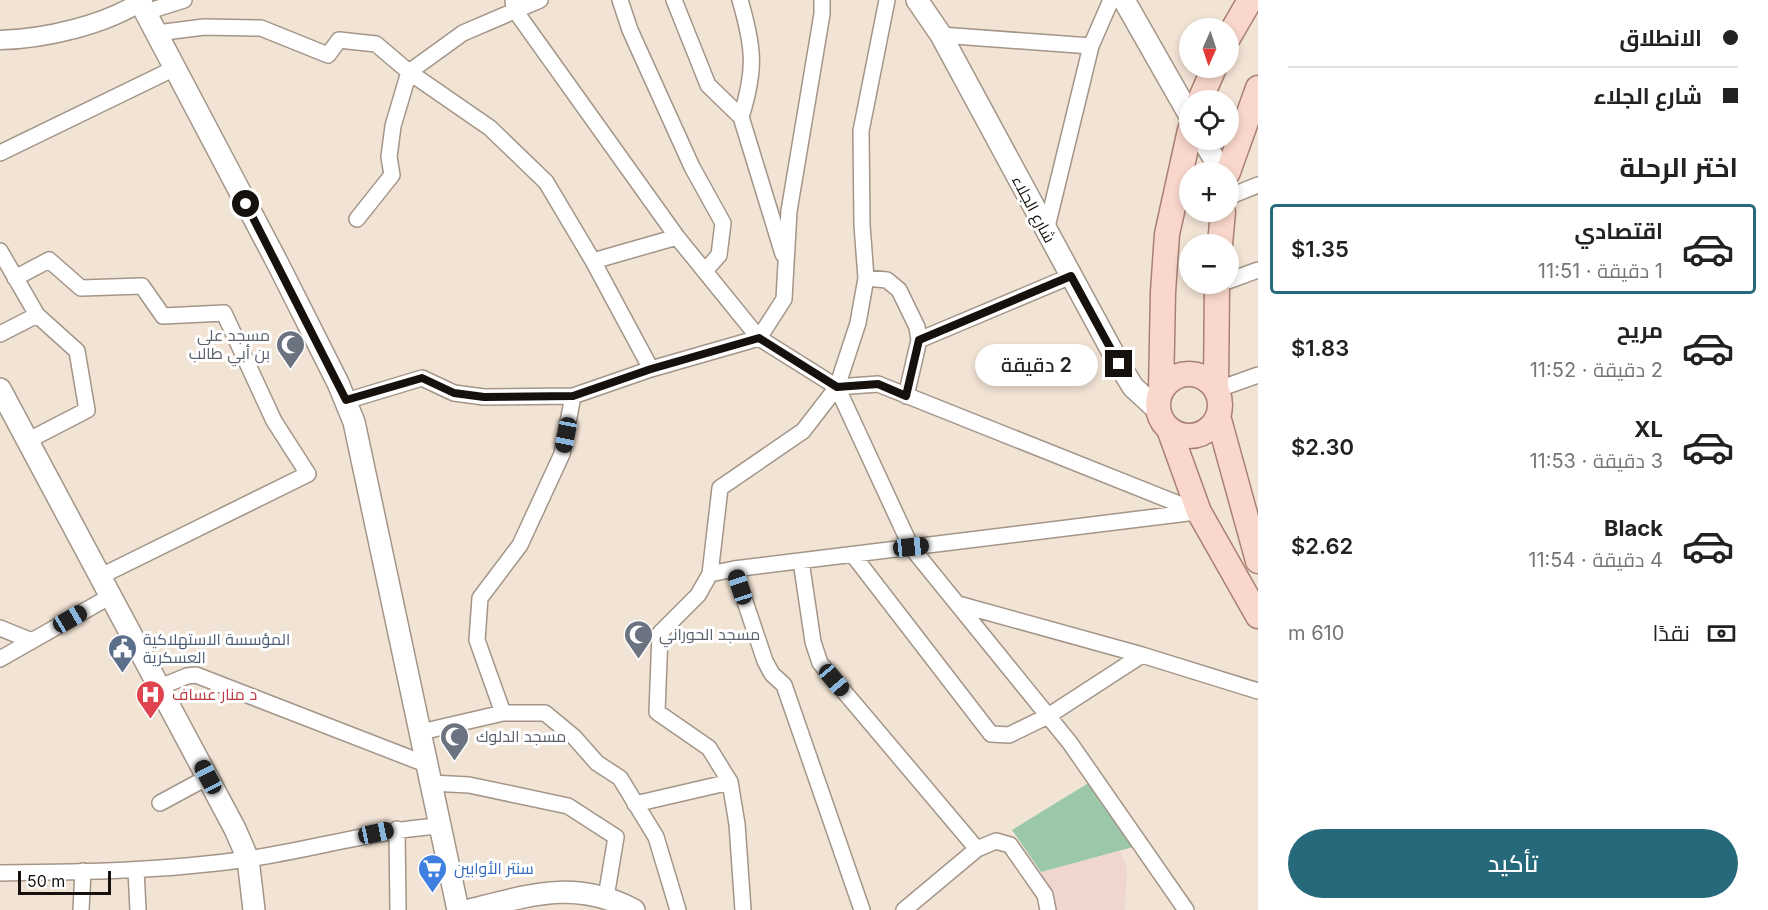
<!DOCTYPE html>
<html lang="ar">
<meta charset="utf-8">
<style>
body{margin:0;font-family:Inter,Cairo,sans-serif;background:#f2f2f2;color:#222;direction:rtl;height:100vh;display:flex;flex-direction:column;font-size:22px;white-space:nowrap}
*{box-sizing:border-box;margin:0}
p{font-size:20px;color:#767676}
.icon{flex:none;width:33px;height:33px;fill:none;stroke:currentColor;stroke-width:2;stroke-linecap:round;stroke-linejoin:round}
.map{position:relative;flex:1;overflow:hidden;direction:ltr}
.sheet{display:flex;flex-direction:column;background:#fff;width:510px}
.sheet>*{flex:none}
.banner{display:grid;align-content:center;height:132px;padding:0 30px;background:#fff}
.needle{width:39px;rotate:183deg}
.buttons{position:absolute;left:1179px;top:18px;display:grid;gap:12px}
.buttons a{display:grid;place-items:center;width:60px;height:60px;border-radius:50%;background:#fff;box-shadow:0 3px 9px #0003;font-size:30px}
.scale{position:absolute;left:18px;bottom:15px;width:93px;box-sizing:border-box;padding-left:6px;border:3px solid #16110c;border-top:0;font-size:16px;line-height:21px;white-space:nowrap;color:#16110c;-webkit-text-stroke:4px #fff;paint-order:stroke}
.end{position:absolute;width:27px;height:27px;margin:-14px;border:8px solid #16110c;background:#fff;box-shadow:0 0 0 3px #fff}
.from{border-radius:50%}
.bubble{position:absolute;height:42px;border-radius:21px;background:#fff;box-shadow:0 3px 9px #0003;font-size:20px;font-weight:600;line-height:42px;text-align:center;direction:rtl}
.car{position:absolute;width:18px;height:36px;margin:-18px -9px;border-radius:8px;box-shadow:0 0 4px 2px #0007;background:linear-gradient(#222 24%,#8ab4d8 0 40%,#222 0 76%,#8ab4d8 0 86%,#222 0)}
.banner b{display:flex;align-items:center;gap:21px;height:57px;font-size:22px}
.banner b+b{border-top:2px solid #e0e0e0}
.banner i{width:15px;height:15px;background:#222}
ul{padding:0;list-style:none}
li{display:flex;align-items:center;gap:18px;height:90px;margin:0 12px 9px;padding:0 18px;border:3px solid transparent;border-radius:6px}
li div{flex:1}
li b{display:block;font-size:22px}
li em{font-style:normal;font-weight:600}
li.selected{border-color:#25697a}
li>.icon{width:54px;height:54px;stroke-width:1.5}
h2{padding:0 30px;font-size:27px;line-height:72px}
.pay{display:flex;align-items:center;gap:15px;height:66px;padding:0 30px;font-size:22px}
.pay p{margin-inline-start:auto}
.primary-button{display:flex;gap:12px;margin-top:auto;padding:12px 30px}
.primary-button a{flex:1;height:69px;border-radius:36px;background:#25697a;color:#fff;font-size:24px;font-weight:600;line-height:69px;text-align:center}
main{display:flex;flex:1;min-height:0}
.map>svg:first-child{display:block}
</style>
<main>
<section class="sheet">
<div class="banner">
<b><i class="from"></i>الانطلاق</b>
<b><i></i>شارع الجلاء</b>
</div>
<h2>اختر الرحلة</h2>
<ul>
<li class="selected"><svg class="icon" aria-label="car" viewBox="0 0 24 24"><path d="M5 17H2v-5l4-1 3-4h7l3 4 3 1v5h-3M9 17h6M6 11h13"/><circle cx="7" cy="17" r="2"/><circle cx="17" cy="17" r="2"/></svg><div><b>اقتصادي</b><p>1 دقيقة · 11:51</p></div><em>$1.35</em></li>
<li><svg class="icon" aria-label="car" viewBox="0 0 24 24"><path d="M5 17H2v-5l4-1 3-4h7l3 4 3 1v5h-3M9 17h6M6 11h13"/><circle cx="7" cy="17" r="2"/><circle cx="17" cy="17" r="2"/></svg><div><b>مريح</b><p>2 دقيقة · 11:52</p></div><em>$1.83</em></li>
<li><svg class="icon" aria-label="car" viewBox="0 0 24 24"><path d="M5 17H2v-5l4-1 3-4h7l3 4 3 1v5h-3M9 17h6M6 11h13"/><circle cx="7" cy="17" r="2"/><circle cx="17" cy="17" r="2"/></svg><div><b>XL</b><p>3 دقيقة · 11:53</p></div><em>$2.30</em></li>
<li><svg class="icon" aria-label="car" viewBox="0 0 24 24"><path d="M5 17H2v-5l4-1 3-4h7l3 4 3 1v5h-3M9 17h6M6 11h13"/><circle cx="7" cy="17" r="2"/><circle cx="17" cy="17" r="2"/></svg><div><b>Black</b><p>4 دقيقة · 11:54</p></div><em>$2.62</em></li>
</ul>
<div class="pay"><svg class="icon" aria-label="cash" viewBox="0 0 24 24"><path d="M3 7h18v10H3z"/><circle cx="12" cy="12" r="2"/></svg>نقدًا<p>610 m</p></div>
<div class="primary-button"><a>تأكيد</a></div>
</section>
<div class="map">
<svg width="1258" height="910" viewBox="0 0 1258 910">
<rect width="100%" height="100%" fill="#f2e4d5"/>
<!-- education -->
<path fill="#efd6ce" d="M1120,851L1127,868L1125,910H1057L1041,872Z"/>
<!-- pitch -->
<path fill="#9cc8aa" d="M1090,782L1133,847L1041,872L1012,830Z"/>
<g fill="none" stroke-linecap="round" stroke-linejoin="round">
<defs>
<path id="minor" d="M513,0L514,9L677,237L759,338L837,387L878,384L1199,512
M620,0L630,30L692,167L723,223L719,255L705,271
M674,0L708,85L741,117L783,254
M740,0C754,48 756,69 741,117
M887,0L861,131L862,225L866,278L858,323L837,387L911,547L1070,743L1186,910
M146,12L184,0
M157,33L204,27L261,28L328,55L339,40L376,44L409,72L490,128L546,182L593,261L651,369
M941,35L1091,46
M0,153L175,68
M1228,197L1258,185
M357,219L392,175L389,157L393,126L409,72L463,33L540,0
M1046,231L1091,46L1111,0
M0,251L37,315L77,351L87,410L29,440
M593,261L677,237
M15,278L49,260L81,288L142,286L163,316L224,313L274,421L308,474L99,577
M866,278L887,280L899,290L917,327L919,340L906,396
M1228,281L1258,270
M0,334L37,315
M919,340L1071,276
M1216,390L1258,375
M346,401L422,378L454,393L484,397L573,396L651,369L759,338L784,299L789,211L822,14V0
M853,555L991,734L1009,735L1048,716L1142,655
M801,561L813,642L820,663L977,849L904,910
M734,569L765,661L772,674L784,685L862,910
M710,574L734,569L1196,512
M958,604L1142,655L1258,691
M0,628L32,641
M0,659L109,597
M160,687L187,676L196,675L428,765
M503,713L477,640L480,598L520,545L562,454L573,396
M421,732L503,713H545L574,737L597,763L620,778L656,837L678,910
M730,782L709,748L657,712L660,633L698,595L710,574L720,488L803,431L837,387
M431,783L469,785L568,806L616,837L606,897
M160,803L208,777
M635,804L730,782L737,824L743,910
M397,829L398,910
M977,849L996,841L1010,845L1045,895L1048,910
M136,870L138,910
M0,873C82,872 165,871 247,859C312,850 374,830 441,826
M81,910L83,871"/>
<path id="tertiary" d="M0,40C44,39 106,25 143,0"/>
<path id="secondary" d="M139,0L277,262L338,383L354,422L458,910
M917,0L941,35L1119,364L1133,387L1159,411
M1124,0L1190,116
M1203,140L1222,172
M0,389L235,829L248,859L254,910
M470,910C530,895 576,879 634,910"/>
<path id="primary" d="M1228,38L1250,0
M1200,100L1214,68
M1228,172L1258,88
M1220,244L1223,212
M1158 405a31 31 0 1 1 62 0a31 31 0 1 1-62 0Z
M1216,390L1217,284
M1161,391L1163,292L1167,234L1190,130
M1218,416L1258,561
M1169,429L1199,512L1258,616"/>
</defs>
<!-- minor casing -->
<use href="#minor" stroke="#a39588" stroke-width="18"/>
<!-- tertiary casing -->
<use href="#tertiary" stroke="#a39588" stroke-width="21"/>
<!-- secondary casing -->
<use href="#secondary" stroke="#a39588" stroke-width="24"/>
<!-- primary casing -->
<use href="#primary" stroke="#a88073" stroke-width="27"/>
<!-- minor -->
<use href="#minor" stroke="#fff" stroke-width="15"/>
<!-- tertiary -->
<use href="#tertiary" stroke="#fff" stroke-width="18"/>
<!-- secondary -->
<use href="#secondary" stroke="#fff" stroke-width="21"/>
<!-- primary -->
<use href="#primary" stroke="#fad7cd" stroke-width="24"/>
</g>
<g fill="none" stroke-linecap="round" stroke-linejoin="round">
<!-- route -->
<path stroke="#16110c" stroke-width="8" d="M246,204L346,400L422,378L454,393L484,397L573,396L651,369L759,338L837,387L878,384L906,396L919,340L1071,276L1119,364"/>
</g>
<!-- icons -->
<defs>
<symbol id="mosque-pin" viewBox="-11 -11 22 30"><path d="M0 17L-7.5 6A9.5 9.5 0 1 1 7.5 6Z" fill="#6b7280" stroke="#fff"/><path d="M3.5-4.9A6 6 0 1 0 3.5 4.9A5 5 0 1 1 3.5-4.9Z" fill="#fff"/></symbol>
<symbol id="civic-pin" viewBox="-11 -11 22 30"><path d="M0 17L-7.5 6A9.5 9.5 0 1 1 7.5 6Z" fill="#5c6f8a" stroke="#fff"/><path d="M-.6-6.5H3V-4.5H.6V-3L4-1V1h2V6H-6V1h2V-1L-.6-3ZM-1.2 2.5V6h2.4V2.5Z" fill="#fff"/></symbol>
<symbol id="hospital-pin" viewBox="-11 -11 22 30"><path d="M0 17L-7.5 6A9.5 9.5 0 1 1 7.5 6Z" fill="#e0444e" stroke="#fff"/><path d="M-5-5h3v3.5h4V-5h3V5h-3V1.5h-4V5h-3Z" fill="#fff"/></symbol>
<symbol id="supermarket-pin" viewBox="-11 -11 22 30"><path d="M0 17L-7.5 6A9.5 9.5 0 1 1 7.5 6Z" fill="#3f7fe0" stroke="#fff"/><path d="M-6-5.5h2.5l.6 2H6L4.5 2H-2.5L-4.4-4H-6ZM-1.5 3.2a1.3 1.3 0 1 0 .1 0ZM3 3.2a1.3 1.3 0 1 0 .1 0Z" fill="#fff"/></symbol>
</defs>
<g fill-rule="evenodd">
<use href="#mosque-pin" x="274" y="328" width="33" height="45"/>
<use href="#mosque-pin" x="622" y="618" width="33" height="45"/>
<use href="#civic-pin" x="106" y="632" width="33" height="45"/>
<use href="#hospital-pin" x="134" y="678" width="33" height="45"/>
<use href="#mosque-pin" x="438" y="720" width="33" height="45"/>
<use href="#supermarket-pin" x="416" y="852" width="33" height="45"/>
</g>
<g text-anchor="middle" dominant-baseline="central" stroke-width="6" stroke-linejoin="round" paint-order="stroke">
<!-- street labels -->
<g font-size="16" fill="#16110c" stroke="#fff">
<text transform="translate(1034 209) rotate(62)">شارع الجلاء</text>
</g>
<!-- worship labels -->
<g font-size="16" fill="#5b616d" stroke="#fff" text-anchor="start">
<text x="270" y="335" text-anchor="end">مسجد علي<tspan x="270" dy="18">بن أبي طالب</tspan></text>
<text x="659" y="634">مسجد الحوراني</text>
<text x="476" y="736">مسجد الدلوك</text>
</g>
<!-- service labels -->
<g font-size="16" fill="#4e5e75" stroke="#fff" text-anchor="start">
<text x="143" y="639">المؤسسة الاستهلاكية<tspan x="143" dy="18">العسكرية</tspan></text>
</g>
<!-- health labels -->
<g font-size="16" fill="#be3a42" stroke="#fff" text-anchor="start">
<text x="172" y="694">د منار عساف</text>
</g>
<!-- shop labels -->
<g font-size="16" fill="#366cbe" stroke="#fff" text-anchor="start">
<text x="454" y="868">سنتر الأوابين</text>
</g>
</g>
</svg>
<div class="buttons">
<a><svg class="needle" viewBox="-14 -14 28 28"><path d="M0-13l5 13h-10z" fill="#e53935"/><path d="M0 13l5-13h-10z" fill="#767676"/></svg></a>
<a><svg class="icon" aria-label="locate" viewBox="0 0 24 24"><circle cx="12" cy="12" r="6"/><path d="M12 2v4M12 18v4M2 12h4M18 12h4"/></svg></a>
<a>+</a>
<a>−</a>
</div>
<div class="scale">50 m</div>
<i class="end from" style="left:246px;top:204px"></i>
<i class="end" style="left:1119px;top:364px"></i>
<div class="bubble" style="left:975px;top:344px;width:123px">2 دقيقة</div>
<i class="car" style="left:566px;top:435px;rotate:191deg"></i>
<i class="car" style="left:911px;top:547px;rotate:84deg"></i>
<i class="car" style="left:740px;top:587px;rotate:342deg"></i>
<i class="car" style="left:70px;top:619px;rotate:60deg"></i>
<i class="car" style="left:834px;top:680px;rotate:140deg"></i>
<i class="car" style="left:208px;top:777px;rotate:332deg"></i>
<i class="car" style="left:376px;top:833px;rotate:78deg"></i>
</div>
</main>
